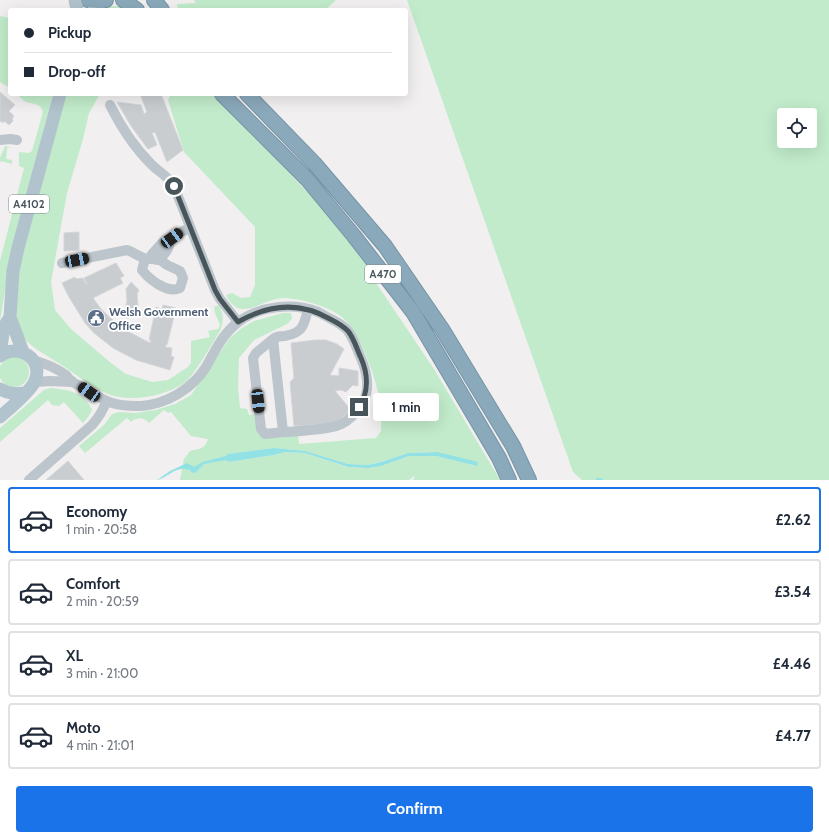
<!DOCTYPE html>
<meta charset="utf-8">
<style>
body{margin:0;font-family:Cabin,sans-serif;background:#f2f2f3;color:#1f2937;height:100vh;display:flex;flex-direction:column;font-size:15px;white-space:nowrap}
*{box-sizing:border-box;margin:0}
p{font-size:13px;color:#747a83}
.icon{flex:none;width:22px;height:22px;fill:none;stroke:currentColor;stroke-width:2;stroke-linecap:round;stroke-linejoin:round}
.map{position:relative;height:480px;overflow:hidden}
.drawer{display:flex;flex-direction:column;background:#fff;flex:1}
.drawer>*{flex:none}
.banner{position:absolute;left:8px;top:8px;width:400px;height:88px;border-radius:4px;box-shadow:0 4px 16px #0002;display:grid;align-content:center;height:88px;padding:0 16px;background:#fff}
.tools{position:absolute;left:777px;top:108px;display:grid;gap:8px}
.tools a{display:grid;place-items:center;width:40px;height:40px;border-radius:4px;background:#fff;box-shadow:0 4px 16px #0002;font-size:20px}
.end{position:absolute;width:18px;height:18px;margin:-9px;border:5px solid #48555b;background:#fff;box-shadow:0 0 0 2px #fff}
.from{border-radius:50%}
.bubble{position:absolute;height:28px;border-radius:4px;background:#fff;box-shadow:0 4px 16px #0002;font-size:13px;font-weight:800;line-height:28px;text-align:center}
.car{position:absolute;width:12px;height:24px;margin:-12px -6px;border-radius:5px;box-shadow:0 0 3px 1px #0007;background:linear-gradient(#222 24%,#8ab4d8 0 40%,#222 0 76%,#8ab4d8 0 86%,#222 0)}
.banner b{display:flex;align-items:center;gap:14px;height:38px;font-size:15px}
.banner b+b{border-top:1px solid #e0e1e3}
.banner i{width:10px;height:10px;background:#1f2937}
ul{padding:7px 0 0;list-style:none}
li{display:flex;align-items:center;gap:12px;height:66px;margin:0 8px 6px;padding:0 8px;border:2px solid #e0e1e3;border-radius:4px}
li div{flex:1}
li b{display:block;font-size:15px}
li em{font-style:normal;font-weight:800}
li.current{border-color:#1a73e8}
li>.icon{width:36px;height:36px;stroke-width:1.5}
.primary-button{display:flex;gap:8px;margin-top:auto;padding:8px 16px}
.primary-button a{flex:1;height:46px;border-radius:4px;background:#1a73e8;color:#fff;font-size:16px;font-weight:800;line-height:46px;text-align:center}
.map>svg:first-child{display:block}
</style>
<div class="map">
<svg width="829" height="480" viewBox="0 0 829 480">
<rect width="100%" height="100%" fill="#f1efef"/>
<!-- green -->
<path fill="#c1ebca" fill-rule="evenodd" d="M194,0H336L325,10H178L177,4L196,3Z
M407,0H829V480H582L573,472ZM784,115H810V141H784Z
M114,6L122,7L126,10H103L107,7Z
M0,16L10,18V88L0,82Z
M17,94H53L24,202L10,261L0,321V261L24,168L19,166V152L29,153L32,151L43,112C40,102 32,105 24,101C22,99 19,96 17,94Z
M65,94H100L89,113L83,139L67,193L51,282L55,310L71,329L111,363L126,374L152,382L168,380L188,367L191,363V341L210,337L208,331L218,329L220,325L215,313L214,307L218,305C224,312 224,322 220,331C213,342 193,378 184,383C165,396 130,403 108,394C90,387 74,372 57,362C46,355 25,344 20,332C13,316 17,281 20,265Z
M171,94H214L315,200L369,265L368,271L434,369L500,480H413L415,477L414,476L409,480H180L184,459L190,451C199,449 205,449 208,439L191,436L171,412L168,413L164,410L149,423C143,417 137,417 131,422L127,418L85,453L79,446L104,425L112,414L119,412L135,413L156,410L175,404L191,395L230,338L242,328L254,321L283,313H291L292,319L287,324L254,340L239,358L238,387L240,408L247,409L249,415L256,414L259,432L298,435L299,444L376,438L381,431C381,421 382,410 380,401C376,378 361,336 345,320C333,307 300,298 283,298C270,298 255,309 244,309C235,309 230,303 226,295L232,293L241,298L250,297L255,285V227L184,152L168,100ZM274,448L305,451L348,464L368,465L380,462L408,453L437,452L477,466L436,456H409L381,466L368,468L347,467L305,453L285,452L274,455L229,462L226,460L228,454Z
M5,146L9,147V148H7L6,159L12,160V164L1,161L0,163V158Z
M-1 372a15 15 0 1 1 30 0a15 15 0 1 1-30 0Z
M51,388C68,390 85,392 92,410L88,417L83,423L64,402L59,406L52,405L48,400L0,442V428L44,390Z"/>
<!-- water -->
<path fill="#91e1e5" d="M274,448L305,451L348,464L368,465L381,462L408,453L437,452L478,462L477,466L436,456H409L381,466L368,468L348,467L305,453L285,452L274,455L229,462L226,460L204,464L195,473L191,472L189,468V470C176,465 168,478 157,480L170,471L187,463L194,467L203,462L226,456L228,454Z"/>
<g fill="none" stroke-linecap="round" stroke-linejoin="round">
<!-- stream -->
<path stroke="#91e1e5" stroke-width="2.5" d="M597,479L602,480"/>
</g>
<!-- building -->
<path fill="#c9cdd0" stroke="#d3d6da" d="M0,92L15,105L9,111L14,116L12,119L13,121L9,125L4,121L3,123L1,121L0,122Z
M140,94H161L183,150L167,162L155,132L152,133L157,145L148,149L131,126L117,102L141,105L144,114L147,112Z
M79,232V250L64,251V233Z
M116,263L124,276L120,278L123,283L93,298L101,309L114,321L129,332L150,343L151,340H149L156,307L162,309L163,305L176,308L167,345L166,344L165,347L172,348L171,356L174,357L170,370L136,360L113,348L94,333L85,323L69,297L62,283L75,277L76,279L83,278L86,284H87L84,278Z
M131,282L139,290L137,294L138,305L137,315L124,312L127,301L126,289Z
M315,340H326L337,344L344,349L330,375L339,376V368L358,371V386L353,385L346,392L341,390L335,391L351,410L338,421L330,424L294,426L290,382L294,378L291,343Z
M68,461L84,480H46Z"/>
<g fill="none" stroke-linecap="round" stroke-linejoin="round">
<defs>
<path id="highway" d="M88,0L100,1L106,0
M123,0L137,10
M154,0L162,10
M222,94L307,179L354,236L413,312L499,458L509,480
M247,94L314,163L385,246L442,329L513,446L529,480"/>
</defs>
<!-- highway casing -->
<use href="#highway" stroke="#7694a6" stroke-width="16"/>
<!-- minor -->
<path stroke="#bbc5cb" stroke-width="10" d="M110,105C121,127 134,147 151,164C159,172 169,177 174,186L215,290L220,299L238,322
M0,140L10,139L17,140
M170,241C169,250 165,255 158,260L153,259L152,254L162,243Z
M170,241L180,233L190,227
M145,259L142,270C149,279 167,294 180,288L183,278L180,271L167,265L159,259
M62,263L127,250C136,253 142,260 151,259
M273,339L256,353L253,358L261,429L265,434L283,432L273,339C277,336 280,336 285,336C303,333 304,325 308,309
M33,360C44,363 56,368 66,375C68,377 69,380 72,381C74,384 79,385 82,387C105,401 112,407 141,406C167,404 192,389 206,367C215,351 222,335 237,323C258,306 293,302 318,312C322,314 327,317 331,319C337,322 344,326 348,331C353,338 357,348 360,356C366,369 371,388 363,402C348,426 337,428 310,430C301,431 292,432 283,432
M35,382L50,381L72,382
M29,480L92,425C98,418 103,411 106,402"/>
<!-- major -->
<path stroke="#b1c3cc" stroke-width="13" d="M75,0L77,10
M94,10L100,1
M10,317L23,352
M0,353L4,327L10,317L13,271L18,248L60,94
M0,356C18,342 44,359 35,381C31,391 9,409 0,417
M0,389C9,394 15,394 25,393"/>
<!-- highway -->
<use href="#highway" stroke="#8aa9ba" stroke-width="14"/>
</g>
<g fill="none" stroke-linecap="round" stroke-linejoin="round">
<!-- route -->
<path stroke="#48555b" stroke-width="5" d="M174,186L215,290L220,299L238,322C269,304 299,301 330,319C336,322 343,326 348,331C354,338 357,350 361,358C368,374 369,392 359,407"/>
</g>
<!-- icons -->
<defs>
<symbol id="civic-disc" viewBox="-11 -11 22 22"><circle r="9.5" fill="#5c6f8a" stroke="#fff"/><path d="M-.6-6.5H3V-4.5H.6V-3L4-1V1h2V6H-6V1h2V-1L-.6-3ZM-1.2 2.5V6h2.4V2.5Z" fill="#fff"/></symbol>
</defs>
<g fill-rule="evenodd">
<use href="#civic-disc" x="86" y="308" width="20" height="20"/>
</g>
<g text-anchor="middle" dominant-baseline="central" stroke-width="3.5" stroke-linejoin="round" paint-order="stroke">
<!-- shield labels -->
<g fill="#fff" stroke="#7f888c" stroke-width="1">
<rect x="9" y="195" width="40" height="18" rx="3"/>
<rect x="365" y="265" width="36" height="18" rx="3"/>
</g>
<g font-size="11" font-weight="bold" fill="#48555b">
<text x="29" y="204">A4102</text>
<text x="383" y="274">A470</text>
</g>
<!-- service labels -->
<g font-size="12" font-weight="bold" fill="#4e5e75" stroke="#fff" text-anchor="start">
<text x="109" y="311">Welsh Government<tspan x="109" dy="14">Office</tspan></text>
</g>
</g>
</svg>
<div class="tools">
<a><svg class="icon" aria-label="locate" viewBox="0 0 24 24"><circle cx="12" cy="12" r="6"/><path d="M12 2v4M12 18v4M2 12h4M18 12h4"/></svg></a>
</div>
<i class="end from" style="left:174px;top:186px"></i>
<i class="end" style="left:359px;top:407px"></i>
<div class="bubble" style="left:373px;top:393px;width:66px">1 min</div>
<i class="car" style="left:172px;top:238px;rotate:54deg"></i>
<i class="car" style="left:77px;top:260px;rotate:79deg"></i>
<i class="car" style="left:89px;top:392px;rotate:305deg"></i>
<i class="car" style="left:258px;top:401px;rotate:174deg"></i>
<div class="banner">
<b><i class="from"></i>Pickup</b>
<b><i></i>Drop-off</b>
</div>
</div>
<section class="drawer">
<ul>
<li class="current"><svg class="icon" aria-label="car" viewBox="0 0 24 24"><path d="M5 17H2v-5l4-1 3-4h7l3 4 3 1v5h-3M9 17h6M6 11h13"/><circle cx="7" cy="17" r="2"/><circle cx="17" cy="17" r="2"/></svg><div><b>Economy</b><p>1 min · 20:58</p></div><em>£2.62</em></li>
<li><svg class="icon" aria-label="car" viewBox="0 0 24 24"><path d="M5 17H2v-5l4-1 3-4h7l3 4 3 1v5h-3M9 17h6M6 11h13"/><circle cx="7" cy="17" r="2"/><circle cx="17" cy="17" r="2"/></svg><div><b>Comfort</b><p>2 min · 20:59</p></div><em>£3.54</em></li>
<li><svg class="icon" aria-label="car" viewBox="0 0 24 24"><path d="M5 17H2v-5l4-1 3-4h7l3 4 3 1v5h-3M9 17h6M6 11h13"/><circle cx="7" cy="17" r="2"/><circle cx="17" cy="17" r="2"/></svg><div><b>XL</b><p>3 min · 21:00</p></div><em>£4.46</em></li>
<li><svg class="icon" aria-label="car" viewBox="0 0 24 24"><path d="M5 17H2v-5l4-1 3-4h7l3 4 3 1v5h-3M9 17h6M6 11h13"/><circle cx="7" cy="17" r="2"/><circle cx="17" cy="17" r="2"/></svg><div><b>Moto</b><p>4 min · 21:01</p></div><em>£4.77</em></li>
</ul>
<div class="primary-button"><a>Confirm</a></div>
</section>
